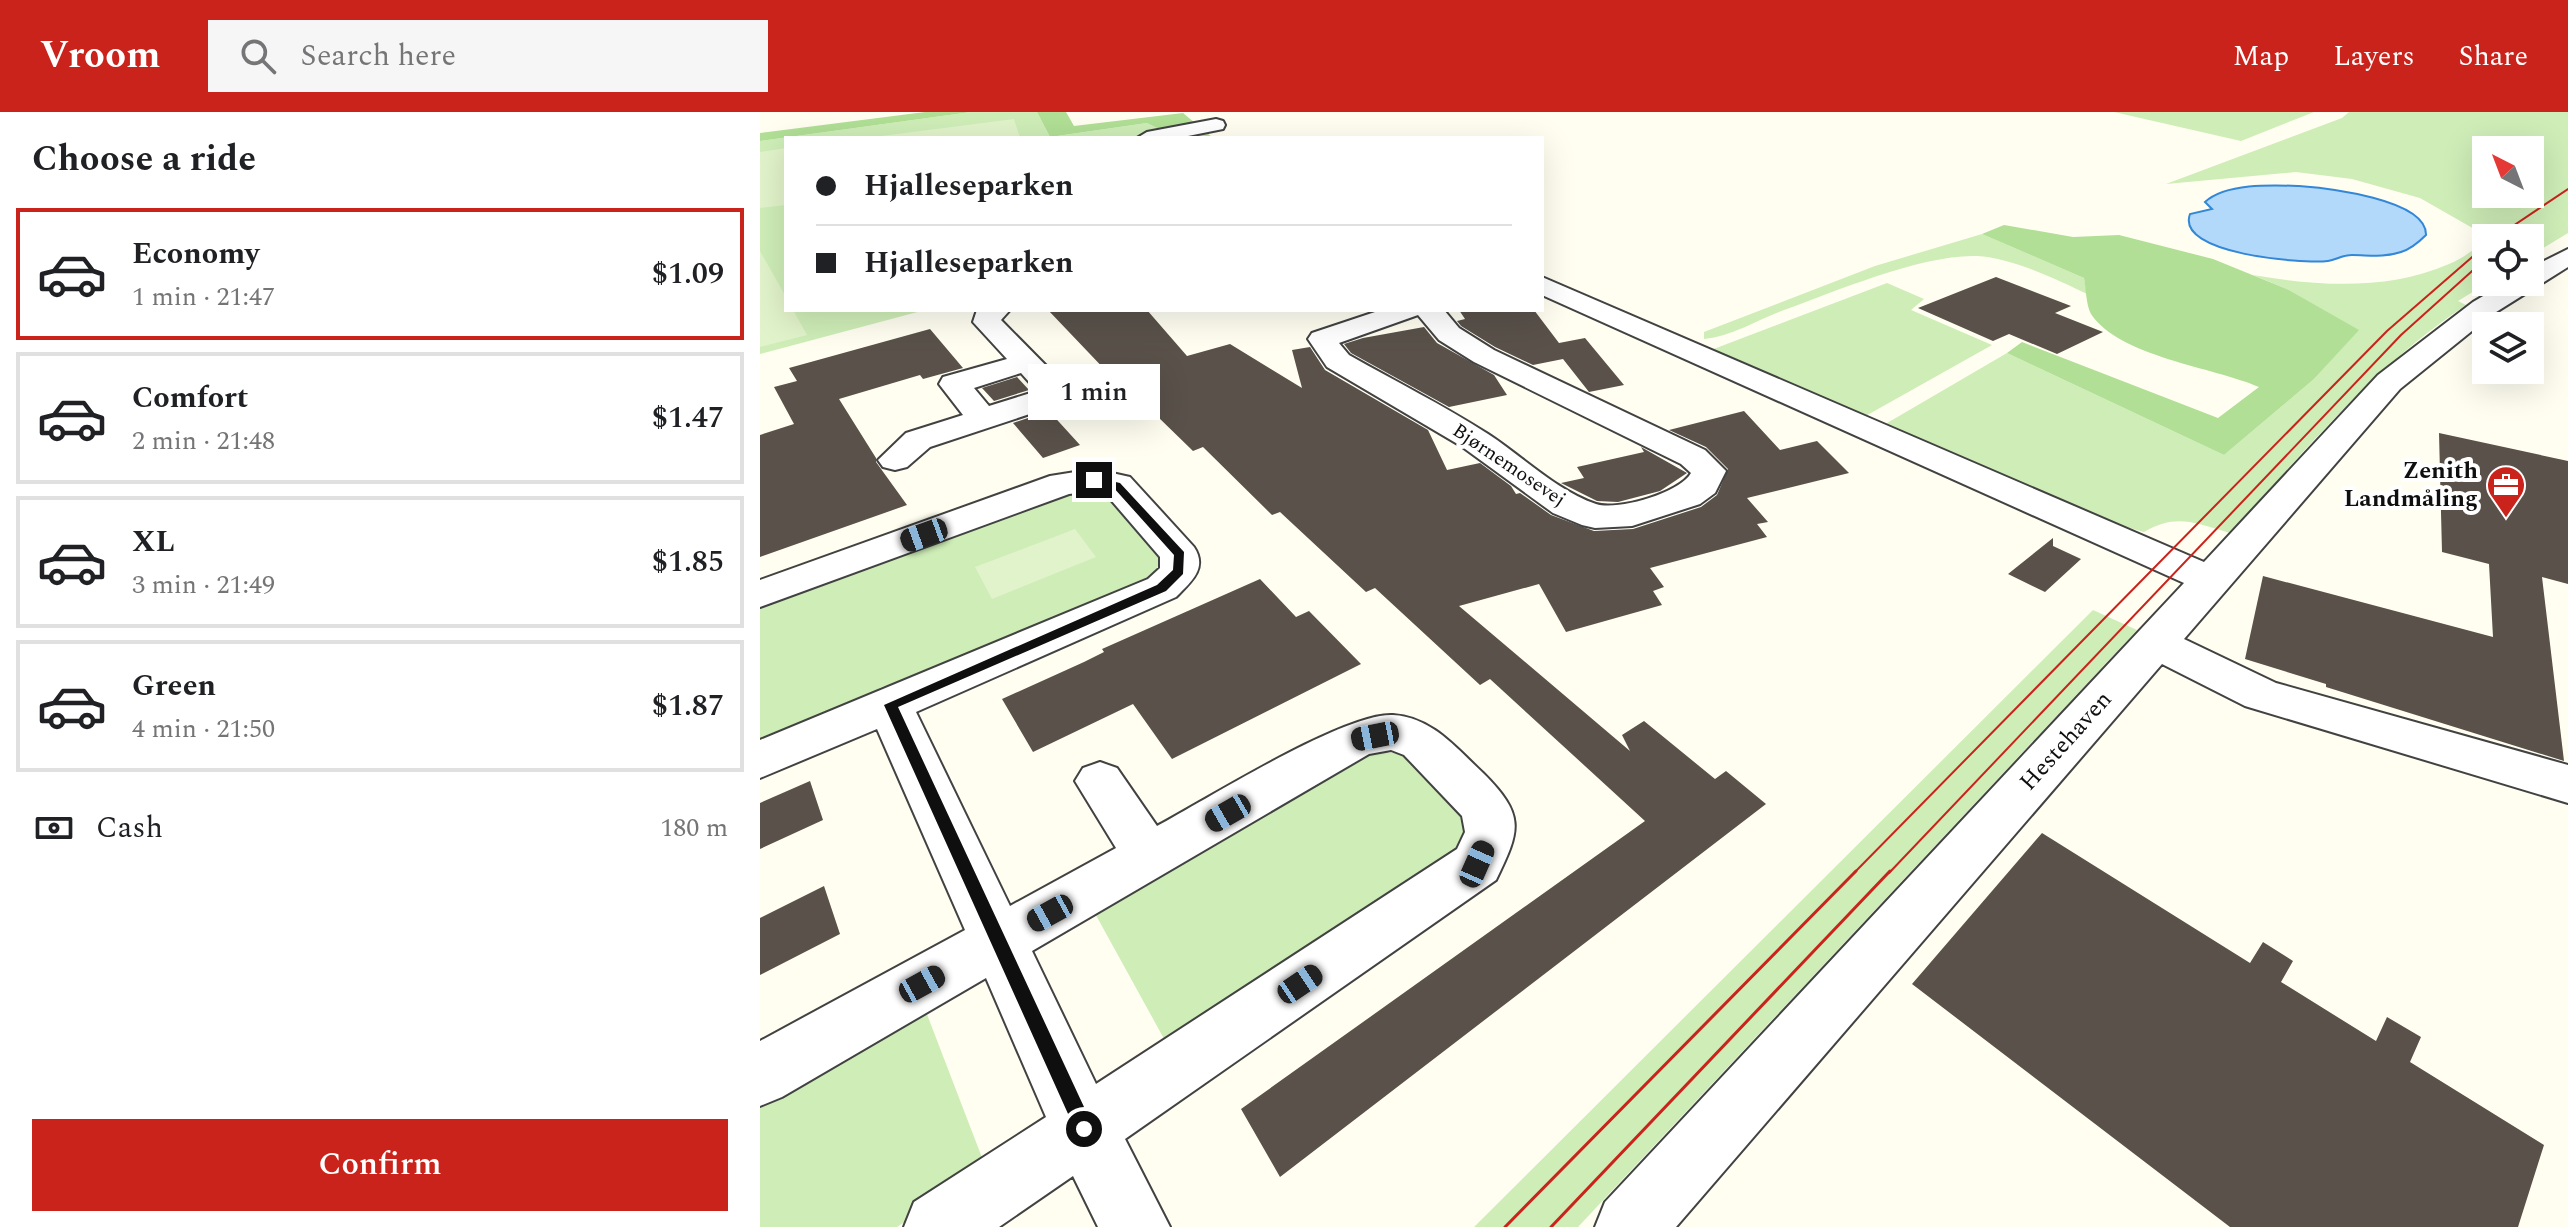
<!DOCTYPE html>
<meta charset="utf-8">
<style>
body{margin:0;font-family:Spectral,serif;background:#f6f6f6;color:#202124;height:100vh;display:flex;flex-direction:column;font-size:30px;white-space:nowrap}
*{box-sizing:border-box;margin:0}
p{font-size:26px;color:#757577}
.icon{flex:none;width:44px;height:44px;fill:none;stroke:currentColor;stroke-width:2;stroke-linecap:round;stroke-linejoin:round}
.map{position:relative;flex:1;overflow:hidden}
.side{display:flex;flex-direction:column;background:#fff;width:760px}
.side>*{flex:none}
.banner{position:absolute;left:24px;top:24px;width:760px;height:176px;border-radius:0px;box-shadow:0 8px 32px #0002;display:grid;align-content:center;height:176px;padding:0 32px;background:#fff}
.needle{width:52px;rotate:318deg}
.tools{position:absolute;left:1712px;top:24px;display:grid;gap:16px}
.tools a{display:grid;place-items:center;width:72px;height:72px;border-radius:0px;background:#fff;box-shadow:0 8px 32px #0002;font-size:40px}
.end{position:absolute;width:36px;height:36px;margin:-18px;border:10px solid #0f0f0f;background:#fff;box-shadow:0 0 0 4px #fff}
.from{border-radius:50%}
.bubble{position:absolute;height:56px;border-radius:0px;background:#fff;box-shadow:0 8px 32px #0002;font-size:26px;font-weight:600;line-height:56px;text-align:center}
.car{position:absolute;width:24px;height:48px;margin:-24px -12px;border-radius:10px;box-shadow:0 0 6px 2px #0007;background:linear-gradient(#222 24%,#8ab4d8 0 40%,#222 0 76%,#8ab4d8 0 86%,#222 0)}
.banner b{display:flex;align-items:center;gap:28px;height:76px;font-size:30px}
.banner b+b{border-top:2px solid #e0e0e0}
.banner i{width:20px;height:20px;background:#202124}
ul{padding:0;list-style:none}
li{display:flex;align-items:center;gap:24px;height:132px;margin:0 16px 12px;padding:0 16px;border:4px solid #e0e0e0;border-radius:0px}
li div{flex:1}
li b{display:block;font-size:30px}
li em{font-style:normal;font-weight:600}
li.active{border-color:#ca231c}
li>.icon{width:72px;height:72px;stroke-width:1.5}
h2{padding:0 32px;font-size:36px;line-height:96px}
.pay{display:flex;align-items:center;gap:20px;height:88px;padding:0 32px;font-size:30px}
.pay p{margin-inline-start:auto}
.cta{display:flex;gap:16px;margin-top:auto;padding:16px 32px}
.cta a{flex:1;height:92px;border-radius:0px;background:#ca231c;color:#fff;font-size:32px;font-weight:600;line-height:92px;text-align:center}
header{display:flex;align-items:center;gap:48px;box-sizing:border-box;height:112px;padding:0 40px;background:#ca231c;color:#fff}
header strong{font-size:38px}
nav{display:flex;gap:44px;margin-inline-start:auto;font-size:28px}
.search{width:560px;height:72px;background:#f6f6f6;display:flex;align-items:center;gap:20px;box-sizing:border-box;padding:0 28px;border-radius:0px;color:#757577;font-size:30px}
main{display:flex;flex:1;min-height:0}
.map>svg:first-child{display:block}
</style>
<header>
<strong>Vroom</strong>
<div class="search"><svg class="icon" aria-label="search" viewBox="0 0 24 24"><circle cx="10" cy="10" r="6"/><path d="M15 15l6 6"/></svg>Search here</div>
<nav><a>Map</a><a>Layers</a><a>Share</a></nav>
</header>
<main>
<section class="side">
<h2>Choose a ride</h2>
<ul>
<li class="active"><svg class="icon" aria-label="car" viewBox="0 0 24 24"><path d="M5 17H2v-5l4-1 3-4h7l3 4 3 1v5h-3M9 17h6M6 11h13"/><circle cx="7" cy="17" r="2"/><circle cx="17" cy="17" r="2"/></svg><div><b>Economy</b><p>1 min · 21:47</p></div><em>$1.09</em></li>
<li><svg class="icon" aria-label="car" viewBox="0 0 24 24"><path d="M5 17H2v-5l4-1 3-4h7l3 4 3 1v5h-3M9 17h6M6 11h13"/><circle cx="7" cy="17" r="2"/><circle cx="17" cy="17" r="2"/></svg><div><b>Comfort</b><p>2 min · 21:48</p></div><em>$1.47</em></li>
<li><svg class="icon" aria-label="car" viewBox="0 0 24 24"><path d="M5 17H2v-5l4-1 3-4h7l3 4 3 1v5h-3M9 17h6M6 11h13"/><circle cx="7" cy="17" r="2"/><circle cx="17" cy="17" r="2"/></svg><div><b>XL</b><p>3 min · 21:49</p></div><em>$1.85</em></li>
<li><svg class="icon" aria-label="car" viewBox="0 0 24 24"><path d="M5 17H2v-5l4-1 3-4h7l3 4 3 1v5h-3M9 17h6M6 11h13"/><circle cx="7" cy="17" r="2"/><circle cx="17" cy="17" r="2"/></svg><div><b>Green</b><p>4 min · 21:50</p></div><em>$1.87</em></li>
</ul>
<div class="pay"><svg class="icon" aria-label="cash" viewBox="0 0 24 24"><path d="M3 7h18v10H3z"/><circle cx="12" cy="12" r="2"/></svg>Cash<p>180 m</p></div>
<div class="cta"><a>Confirm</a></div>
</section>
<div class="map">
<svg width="1808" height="1115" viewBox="0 0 1808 1115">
<rect width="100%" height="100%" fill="#fffef1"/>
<!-- green -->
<path fill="#ceedb7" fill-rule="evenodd" d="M211,0H277L290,25L387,11L417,26H26V198H165L0,242V29Z
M1354,0H1554L1481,29Z
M1589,0H1808V121L1770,144V126H1730L1660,86L1592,67L1536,60L1406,72L1582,6ZM1726,38H1770V82H1726Z
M1222,122L1324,166L1327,182C1296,167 1252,146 1217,144C1163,142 1076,179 1024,198C997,208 973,224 944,227V220L1115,154Z
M1726,129V170H1729L1698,189L1706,193C1614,254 1544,340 1470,421C1436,411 1416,401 1384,420L1338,407L1122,314L1247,241L1464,343L1554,267L1598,218L1529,178L1493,163C1558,174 1627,179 1689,152C1702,147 1714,137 1726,129Z
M1127,171L1164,187L1151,198L1232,233L1102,306L951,238Z
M311,378H341L402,449L387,471L166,564L121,575L87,598L0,635V492Z
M1333,498L1377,518L818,1115H714Z
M610,639L645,642L707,708L697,744L408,934L332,796Z
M163,892L226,1056L137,1115H0V984Z"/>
<!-- forest -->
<path fill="#b0df95" d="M165,0H211L0,29V21Z
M277,0H306L314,14L423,1L453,26H417L387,11L290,25Z
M1244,113L1313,125L1359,123L1453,147L1529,178L1599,218L1554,267L1464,343L1247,241L1262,230L1458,306L1499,275C1453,255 1360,245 1331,202C1326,193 1326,176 1324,166L1222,122Z"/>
<!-- pitch -->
<path fill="#e1f3ca" d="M254,7L260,26H106Z
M26,36V93L0,96V40Z
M0,139L26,185V198H33L47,223L0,235Z
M315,417L336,445L232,487L215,455Z"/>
<!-- water -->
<path fill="#b2d9fa" stroke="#3387d7" stroke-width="2" d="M1539,74C1566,76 1667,87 1666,123C1659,130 1651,137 1641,140C1623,146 1609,143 1592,143C1582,143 1576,148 1568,149C1542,152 1415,142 1430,102L1452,97L1445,90C1466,71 1512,73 1539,74Z"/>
<!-- building -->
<path fill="#59514a" d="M1236,165L1311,194L1295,201L1343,220L1297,242L1249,222L1233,229L1158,196Z
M288,198H387L427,244L470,232L542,276L532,238L550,235L565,258L668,318L687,358L720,351L751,374L756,382L760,381L791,403L834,419L873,417L941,395L957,383L968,357L946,335L909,318L984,299L1020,338L1057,329L1089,361L987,386L1008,410L997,412L1007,425L890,456L904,475L893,479L902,493L806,520L779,472L699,494L870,639L862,623L884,609L955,667L966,659L1006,692L520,1065L481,997L885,709L730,567L720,573L615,476L606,480L520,400L512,403L443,335L433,339L396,303L390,305Z
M699,198H774L799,231L825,226L864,273L829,280L803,247L773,253L735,235L701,214L697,209L705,207Z
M664,215L677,231L734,263L747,283L689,295L591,241L584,232L603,226Z
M170,217L203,256L163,267L160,263L79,287L116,346V350L147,393L0,445V323L34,312L14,275L37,269L29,256Z
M257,265L269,278L234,289L222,276Z
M289,299L320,333L283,346L253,311Z
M1679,321L1808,349V472L1782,465L1804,649L1566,575V572L1485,547L1503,464L1733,525L1729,452L1682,440Z
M881,335L927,361L900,379L858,390L837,389L801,371L824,366L817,355L884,340Z
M1293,426V434L1321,447L1285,480L1248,462Z
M500,467L536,505L549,499L601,552L412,647L373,592L273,640L242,587L324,550L344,540L342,537Z
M50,669L63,708L0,737V691Z
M1282,721L1490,851L1503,830L1533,849L1521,870L1616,929L1627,905L1661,925L1650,950L1784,1033L1758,1115H1470L1152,872Z
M64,774L80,822L0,863V806Z"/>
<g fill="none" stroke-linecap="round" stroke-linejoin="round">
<defs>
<path id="minor" d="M456,7L463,9L465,13L463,17L418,26H377L387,20Z
M1808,137V155L1733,202L1640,277L1424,527L1516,571L1808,653V691L1485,594L1402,552L916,1115H835L845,1090L1424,471L782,183V165L1444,450L1618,263L1713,190L1747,170H1770V156Z
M217,198H250L241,208L314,282L309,289L170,335L147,355L135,358L123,355L118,348L146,321L203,303L179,272L183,265L247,247L213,210ZM261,261L277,279L229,294L214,276Z
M621,198H684L699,216L734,238L945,338L966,359L955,381L940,392L872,414L835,416L822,413L793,401L701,334L567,255L548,227L552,221ZM658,203L679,228L714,250L921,352L931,361C920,381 857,399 836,392C797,379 762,344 728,322C683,293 635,269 589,243L579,231Z
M334,357L370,365L434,435C448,456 431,470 416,485L156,600L250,794L356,736L315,669L323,656L340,650L357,656L397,714C446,688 585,600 633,603C672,605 697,637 723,661C765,703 761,717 736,768L365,1027L410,1115H338L313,1064L239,1115H144L154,1090L286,1005L226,866L22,985L0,994V929L205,818L117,617L0,666V628L388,467L400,456V445L345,381L334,379L309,382L0,495V468L290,364ZM631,638L644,643L702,704L705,720L697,737L336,972L272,839L609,642Z"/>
</defs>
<!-- minor casing -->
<use href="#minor" stroke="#424242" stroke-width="4"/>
<!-- minor -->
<use href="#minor" fill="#fff" fill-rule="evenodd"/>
<!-- tram-far1 -->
<path stroke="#ca231c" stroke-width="2" d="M1735,126L1808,77
M1094,761L1627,219L1726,133
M1129,761L1641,223L1721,151"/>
<!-- tram -->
<path stroke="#ca231c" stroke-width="3" d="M745,1115L1096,759
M791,1115L1130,759"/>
</g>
<!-- route -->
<path fill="#0f0f0f" d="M334,365L360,371L424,440L423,462L406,479L138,595L331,1010L334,1017L331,1024L324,1027L318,1024L124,593L397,473L413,458L414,443L353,375L331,370L329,368Z"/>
<!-- icons -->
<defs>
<symbol id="office-pin" viewBox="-11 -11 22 30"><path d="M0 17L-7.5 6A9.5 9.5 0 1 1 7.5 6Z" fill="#ca231c" stroke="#fff"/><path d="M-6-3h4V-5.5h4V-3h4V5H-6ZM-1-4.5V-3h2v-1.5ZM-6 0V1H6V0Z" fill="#fff"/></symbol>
</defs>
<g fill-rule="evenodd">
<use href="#office-pin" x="1724" y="351" width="44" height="60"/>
</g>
<g text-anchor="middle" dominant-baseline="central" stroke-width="8" stroke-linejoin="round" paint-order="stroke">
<!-- far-street labels -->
<g font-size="20" fill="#0f0f0f" stroke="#fff">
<text transform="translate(749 353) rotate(34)">Bjørnemosevej</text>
</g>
<!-- poi labels -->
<g font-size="24" font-weight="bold" fill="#0f0f0f" stroke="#fff" text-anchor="end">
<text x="1718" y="359">Zenith<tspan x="1718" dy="28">Landmåling</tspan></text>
</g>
<!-- street labels -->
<g font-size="24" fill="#0f0f0f" stroke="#fff">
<text transform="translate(1306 629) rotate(-48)">Hestehaven</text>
</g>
</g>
</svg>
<div class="tools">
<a><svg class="needle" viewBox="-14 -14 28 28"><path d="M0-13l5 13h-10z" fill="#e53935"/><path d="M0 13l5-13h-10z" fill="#757577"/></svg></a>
<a><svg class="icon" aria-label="locate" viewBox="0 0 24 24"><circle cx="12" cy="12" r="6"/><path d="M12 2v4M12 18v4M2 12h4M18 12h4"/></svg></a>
<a><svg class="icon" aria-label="layers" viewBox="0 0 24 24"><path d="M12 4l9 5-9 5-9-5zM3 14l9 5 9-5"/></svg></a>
</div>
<i class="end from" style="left:324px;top:1017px"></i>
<i class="end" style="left:334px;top:368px"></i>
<div class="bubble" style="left:268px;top:252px;width:132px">1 min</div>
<i class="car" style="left:164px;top:423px;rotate:250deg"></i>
<i class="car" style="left:615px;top:624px;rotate:259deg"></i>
<i class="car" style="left:468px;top:701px;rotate:240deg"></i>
<i class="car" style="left:717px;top:752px;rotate:24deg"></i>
<i class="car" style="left:290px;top:801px;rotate:241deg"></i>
<i class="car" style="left:162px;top:872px;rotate:61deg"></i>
<i class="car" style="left:540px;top:872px;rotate:56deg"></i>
<div class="banner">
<b><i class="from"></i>Hjalleseparken</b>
<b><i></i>Hjalleseparken</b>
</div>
</div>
</main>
